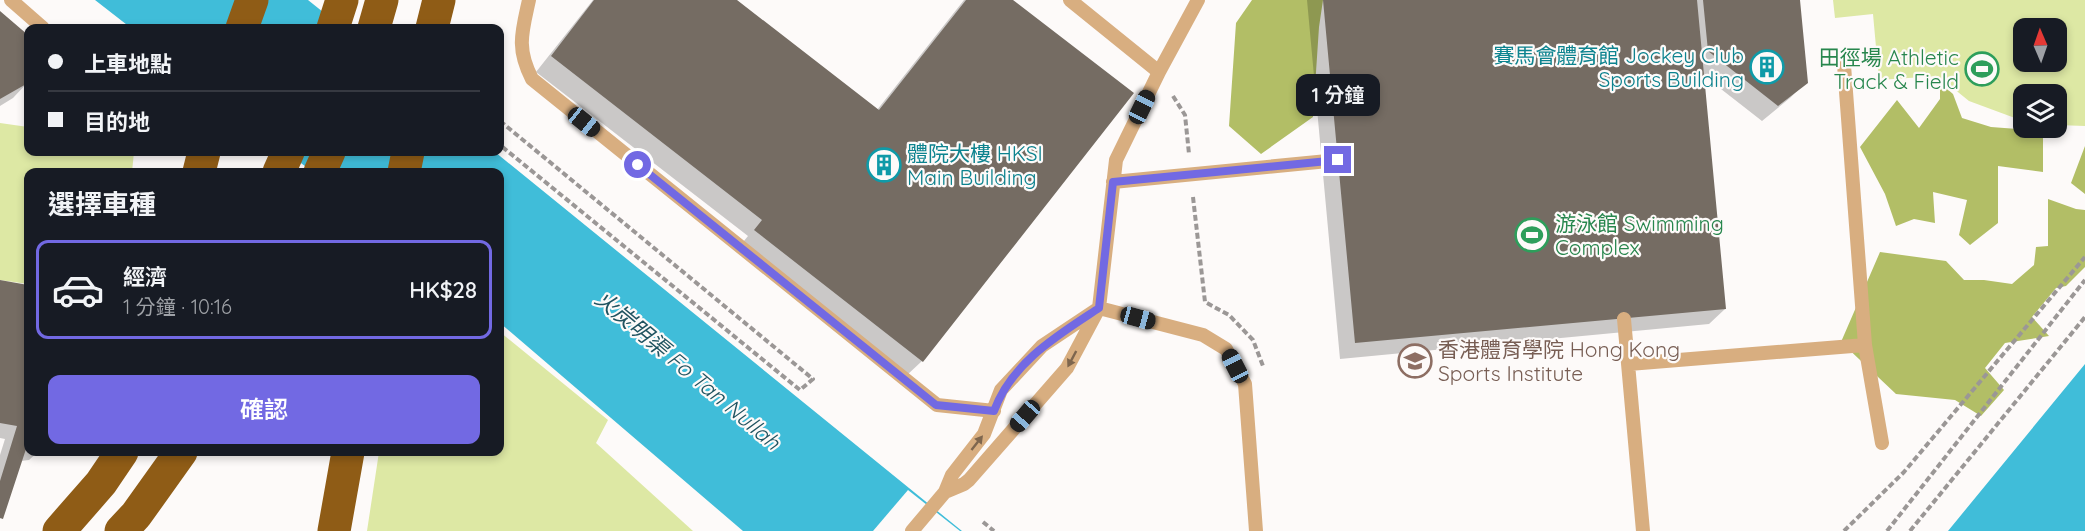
<!DOCTYPE html>
<html lang="zh-TW">
<meta charset="utf-8">
<style>
body{margin:0;font-family:Quicksand,"Noto Sans TC",sans-serif;background:#242831;color:#f1f3f6;height:100vh;display:flex;flex-direction:column;font-size:22px;white-space:nowrap}
*{box-sizing:border-box;margin:0}
p{font-size:20px;color:#9ea1a6}
.icon{flex:none;width:33px;height:33px;fill:none;stroke:currentColor;stroke-width:2;stroke-linecap:round;stroke-linejoin:round}
.map{position:relative;flex:1;overflow:hidden}
.details{position:absolute;left:24px;top:168px;width:480px;height:288px;display:flex;flex-direction:column;background:#171b24;border-radius:12px;box-shadow:0 3px 9px #0003}
.details>*{flex:none}
.top-card{position:absolute;left:24px;top:24px;width:480px;height:132px;border-radius:12px;box-shadow:0 3px 9px #0003;display:grid;align-content:center;height:132px;padding:0 24px;background:#171b24}
.needle{width:39px;rotate:358deg}
.fabs{position:absolute;left:2013px;top:18px;display:grid;gap:12px}
.fabs a{display:grid;place-items:center;width:54px;height:54px;border-radius:12px;background:#171b24;box-shadow:0 3px 9px #0003;font-size:30px}
.end{position:absolute;width:27px;height:27px;margin:-14px;border:8px solid #7269e3;background:#fff;box-shadow:0 0 0 3px #fff}
.from{border-radius:50%}
.bubble{position:absolute;height:42px;border-radius:12px;background:#171b24;box-shadow:0 3px 9px #0003;font-size:20px;font-weight:600;line-height:42px;text-align:center}
.car{position:absolute;width:18px;height:36px;margin:-18px -9px;border-radius:8px;box-shadow:0 0 4px 2px #0007;background:linear-gradient(#222 24%,#8ab4d8 0 40%,#222 0 76%,#8ab4d8 0 86%,#222 0)}
.top-card b{display:flex;align-items:center;gap:21px;height:57px;font-size:22px}
.top-card b+b{border-top:2px solid #363941}
.top-card i{width:15px;height:15px;background:#f1f3f6}
ul{padding:0;list-style:none}
li{display:flex;align-items:center;gap:18px;height:99px;margin:0 12px 9px;padding:0 12px;border:3px solid transparent;border-radius:12px}
li div{flex:1}
li b{display:block;font-size:22px}
li em{font-style:normal;font-weight:600}
li.on{border-color:#7269e3}
li>.icon{width:54px;height:54px;stroke-width:1.5}
h2{padding:0 24px;font-size:27px;line-height:72px}
.action{display:flex;gap:12px;margin-top:auto;padding:12px 24px}
.action a{flex:1;height:69px;border-radius:12px;background:#7269e3;color:#fff;font-size:24px;font-weight:600;line-height:69px;text-align:center}
.map>svg:first-child{display:block}
</style>
<div class="map">
<svg width="2085" height="531" viewBox="0 0 2085 531">
<rect width="100%" height="100%" fill="#fdfaf9"/>
<!-- green -->
<path fill="#dde8a4" fill-rule="evenodd" d="M1833,0H2085V126L2057,125L2056,94H2024L2023,121L1969,101L1938,76L1879,80L1873,14L1835,18ZM2024,28H2056V62H2024Z
M0,123L28,127V152H134L132,172H28V284L0,280Z
M500,332L608,420L596,443L693,531H367L379,452H500Z"/>
<!-- forest -->
<path fill="#b2be66" d="M1252,0H1323L1319,27L1313,117L1261,154L1229,126L1236,23Z
M1940,83L1953,94L1962,118L1991,127L2043,131V172L1998,166V223L1970,245L1959,235L1967,200L1933,192L1935,223L1914,219L1896,226L1885,194L1860,147L1897,100L1919,128L1940,99Z
M2085,146V194L2071,183Z
M2048,199L2076,209L2085,210V267L2066,286L2056,288L2032,317L2049,336L2005,343L1985,368L2004,390L1981,416L1955,400L1896,394L1841,342L1880,252L1946,261L1964,280H1984L2012,284L2034,265L2036,247L2048,246Z"/>
<!-- water -->
<path fill="#40bdd9" d="M95,0H308L343,28H131Z
M286,152H495L962,531H743L500,323V172H313Z
M2085,364V531H1948Z"/>
<!-- pier -->
<path fill="#fdfaf9" d="M908,490L960,531H873Z"/>
<!-- shadow -->
<path fill="#0003" d="M593,0H735L877,110L964,0H1011L922,361L906,376L739,247L748,236L536,72Z
M1307,0H1798L1806,82L1790,98L1762,121L1703,75L1725,309L1709,324L1340,359Z
M0,14L28,38V82L13,98L0,106Z
M0,282L28,286V452H38L29,460L21,461L0,519V455L5,439L0,438Z"/>
<!-- building -->
<path fill="#756c63" d="M594,0H737L879,110L966,0H1013L1134,93L923,362L754,230L762,220L551,56Z
M1323,0H1697L1726,309L1355,343Z
M1703,0H1800L1808,83L1778,106L1708,51Z
M0,11L28,35V83L0,99Z
M0,280L28,285V449H26L3,519L0,518V481L17,426L0,423Z"/>
<g fill="none" stroke-linecap="round" stroke-linejoin="round">
<!-- path -->
<path stroke="#9b9796" stroke-width="4" stroke-dasharray="6 3" stroke-linecap="butt" d="M1173,96L1185,115L1189,154
M500,121L813,379L800,390L500,145
M1193,197L1205,302L1229,315L1253,340L1263,366
M983,522L994,531
M1844,531L1904,472L2085,257
M1887,531L2085,280
M1910,531L2085,317"/>
<!-- lane -->
<path stroke="#d8ae80" stroke-width="14" d="M11,0L43,28
M529,0C522,32 516,48 532,79L937,405L994,411
M1070,0L1159,72
M1844,65L1865,345L1882,443
M1113,182L1338,160
M1624,319L1643,531
M1629,364L1865,345
M945,492L964,484L969,480L1067,368L1099,308L1116,160L1159,72L1198,0
M912,531L945,492L952,475L984,434L1001,390L1042,346L1099,308L1203,335L1226,349L1245,384L1256,531"/>
<!-- highway -->
<path stroke="#8f5c16" stroke-width="33" d="M242,28L252,0
M333,28L342,0
M374,28L382,0
M432,28L439,0
M199,172L204,152
M279,172L288,152
M320,172L329,152
M404,172L408,152
M59,531L101,483L122,452
M121,531L136,515L181,452
M334,531L348,452"/>
</g>
<!-- one-way arrows -->
<defs><path id="oneway-solid" d="M-6-.8H1V-3.2L6.5 0L1 3.2V.8H-6Z" transform="scale(1.5)"/></defs>
<g fill="#7e664e">
<use href="#oneway-solid" transform="translate(1072 359) rotate(118)"/>
<use href="#oneway-solid" transform="translate(977 443) rotate(-52)"/>
</g>
<g fill="none" stroke-linecap="round" stroke-linejoin="round">
<!-- route -->
<path stroke="#7269e3" stroke-width="8" d="M638,165L936,405L994,411C1012,362 1058,335 1099,308L1113,182L1338,160"/>
</g>
<!-- icons -->
<defs>
<symbol id="building-ring" viewBox="-11 -11 22 22"><circle r="9.5" fill="#fdfaf9" stroke="#0f9aa8" stroke-width="1.5"/><path d="M-4-6H4V6H1V3H-1V6H-4ZM-2.5-4.3h1.7v1.8h-1.7ZM.8-4.3h1.7v1.8H.8ZM-2.5-1h1.7V.8h-1.7ZM.8-1h1.7V.8H.8Z" fill="#0f9aa8"/></symbol>
<symbol id="stadium-ring" viewBox="-11 -11 22 22"><circle r="9.5" fill="#fdfaf9" stroke="#2e9e5b" stroke-width="1.5"/><path d="M0-5a6.5 5 0 1 0 0 10a6.5 5 0 1 0 0-10ZM-3.5-1.8h7v3.6h-7Z" fill="#2e9e5b"/></symbol>
<symbol id="university-ring" viewBox="-11 -11 22 22"><circle r="9.5" fill="#fdfaf9" stroke="#8d6e63" stroke-width="1.5"/><path d="M0-5L7-2L0 1L-7-2ZM-4 1L0 2.5L4 1V4Q0 6-4 4Z" fill="#8d6e63"/></symbol>
</defs>
<g fill-rule="evenodd">
<use href="#building-ring" x="1748" y="48" width="38" height="38"/>
<use href="#stadium-ring" x="1963" y="50" width="38" height="38"/>
<use href="#building-ring" x="865" y="146" width="38" height="38"/>
<use href="#stadium-ring" x="1513" y="216" width="38" height="38"/>
<use href="#university-ring" x="1396" y="342" width="38" height="38"/>
</g>
<g text-anchor="middle" dominant-baseline="central" stroke-width="4.5" stroke-linejoin="round" paint-order="stroke">
<!-- culture labels -->
<g font-size="21" fill="#0d838f" stroke="#fdfaf9" text-anchor="end">
<text x="1744" y="55">賽馬會體育館 Jockey Club<tspan x="1744" dy="24">Sports Building</tspan></text>
<text x="907" y="153" text-anchor="start">體院大樓 HKSI<tspan x="907" dy="24">Main Building</tspan></text>
</g>
<!-- leisure labels -->
<g font-size="21" fill="#27864d" stroke="#fdfaf9" text-anchor="end">
<text x="1959" y="57">田徑場 Athletic<tspan x="1959" dy="24">Track &amp; Field</tspan></text>
<text x="1555" y="223" text-anchor="start">游泳館 Swimming<tspan x="1555" dy="24">Complex</tspan></text>
</g>
<!-- education labels -->
<g font-size="21" fill="#785e54" stroke="#fdfaf9" text-anchor="start">
<text x="1438" y="349">香港體育學院 Hong Kong<tspan x="1438" dy="24">Sports Institute</tspan></text>
</g>
<!-- water labels -->
<g font-size="22" font-style="italic" fill="#205360" stroke="#fdfaf9">
<text transform="translate(688 370) rotate(40)">火炭明渠 Fo Tan Nullah</text>
</g>
</g>
</svg>
<div class="fabs">
<a><svg class="needle" viewBox="-14 -14 28 28"><path d="M0-13l5 13h-10z" fill="#e53935"/><path d="M0 13l5-13h-10z" fill="#9ea1a6"/></svg></a>
<a><svg class="icon" aria-label="layers" viewBox="0 0 24 24"><path d="M12 4l9 5-9 5-9-5zM3 14l9 5 9-5"/></svg></a>
</div>
<i class="end from" style="left:638px;top:165px"></i>
<i class="end" style="left:1338px;top:160px"></i>
<div class="bubble" style="left:1296px;top:74px;width:84px">1 分鐘</div>
<i class="car" style="left:1142px;top:107px;rotate:26deg"></i>
<i class="car" style="left:584px;top:122px;rotate:129deg"></i>
<i class="car" style="left:1138px;top:318px;rotate:105deg"></i>
<i class="car" style="left:1235px;top:366px;rotate:333deg"></i>
<i class="car" style="left:1025px;top:416px;rotate:221deg"></i>
<div class="top-card">
<b><i class="from"></i>上車地點</b>
<b><i></i>目的地</b>
</div>
<section class="details">
<h2>選擇車種</h2>
<ul>
<li class="on"><svg class="icon" aria-label="car" viewBox="0 0 24 24"><path d="M5 17H2v-5l4-1 3-4h7l3 4 3 1v5h-3M9 17h6M6 11h13"/><circle cx="7" cy="17" r="2"/><circle cx="17" cy="17" r="2"/></svg><div><b>經濟</b><p>1 分鐘 · 10:16</p></div><em>HK$28</em></li>
</ul>
<div class="action"><a>確認</a></div>
</section>
</div>
